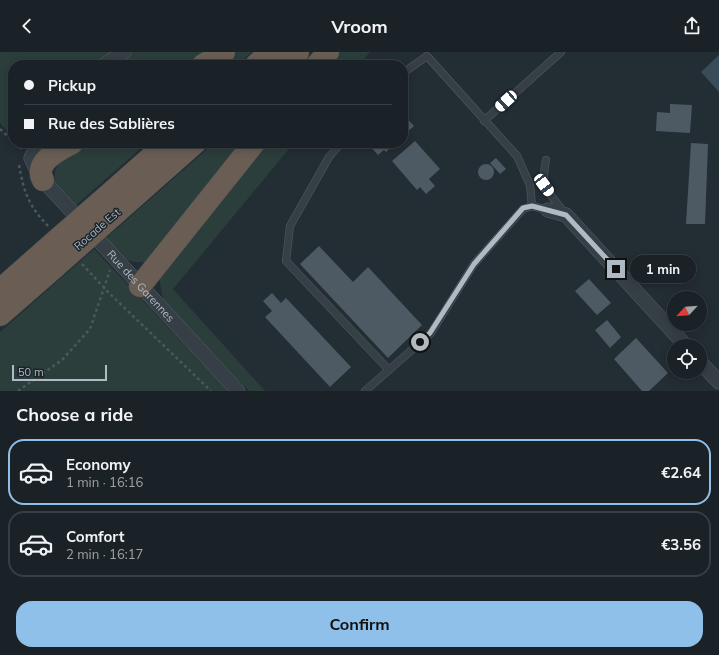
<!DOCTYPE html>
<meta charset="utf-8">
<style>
body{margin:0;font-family:Mulish,sans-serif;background:#232a2f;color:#f1f3f6;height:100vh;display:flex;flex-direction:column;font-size:15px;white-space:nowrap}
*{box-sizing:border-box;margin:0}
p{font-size:13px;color:#9fa4a7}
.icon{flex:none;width:22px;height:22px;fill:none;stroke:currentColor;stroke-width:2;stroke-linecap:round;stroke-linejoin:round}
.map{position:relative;height:339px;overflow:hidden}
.panel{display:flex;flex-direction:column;background:#1a2227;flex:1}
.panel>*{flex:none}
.banner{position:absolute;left:8px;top:8px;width:400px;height:88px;border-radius:16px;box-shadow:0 2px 10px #0003,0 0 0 1px #383f44;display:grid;align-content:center;height:88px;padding:0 16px;background:#1a2227}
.needle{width:26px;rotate:244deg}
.tools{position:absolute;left:667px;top:239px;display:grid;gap:8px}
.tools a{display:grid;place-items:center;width:40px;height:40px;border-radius:50%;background:#1a2227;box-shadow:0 2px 10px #0003,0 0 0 1px #383f44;font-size:20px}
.scale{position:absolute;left:12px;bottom:10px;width:95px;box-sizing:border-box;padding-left:4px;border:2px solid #b0bac2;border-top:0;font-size:11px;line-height:14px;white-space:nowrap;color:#b0bac2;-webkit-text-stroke:3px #1b242a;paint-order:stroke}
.end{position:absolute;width:18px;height:18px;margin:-9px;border:5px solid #b0bac2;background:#111;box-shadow:0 0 0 2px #111}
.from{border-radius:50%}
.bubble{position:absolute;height:28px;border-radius:14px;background:#1a2227;box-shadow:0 2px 10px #0003,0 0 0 1px #383f44;font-size:13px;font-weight:700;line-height:28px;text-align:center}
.car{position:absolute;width:12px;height:24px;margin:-12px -6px;border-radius:5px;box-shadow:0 0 3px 1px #0007;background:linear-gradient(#fff 24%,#345 0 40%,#fff 0 76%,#345 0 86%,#fff 0)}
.banner b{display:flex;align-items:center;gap:14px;height:38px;font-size:15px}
.banner b+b{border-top:1px solid #383f44}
.banner i{width:10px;height:10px;background:#f1f3f6}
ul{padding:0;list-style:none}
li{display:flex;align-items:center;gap:12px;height:66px;margin:0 8px 6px;padding:0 8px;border:2px solid #383f44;border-radius:16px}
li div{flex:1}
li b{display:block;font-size:15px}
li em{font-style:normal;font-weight:700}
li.current{border-color:#8ec0e9}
li>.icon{width:36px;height:36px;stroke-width:1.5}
h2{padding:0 16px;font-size:18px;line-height:48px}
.action{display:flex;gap:8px;margin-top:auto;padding:8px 16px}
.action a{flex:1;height:46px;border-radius:16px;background:#8ec0e9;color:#111;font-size:16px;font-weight:700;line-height:46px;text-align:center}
header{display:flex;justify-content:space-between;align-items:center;height:52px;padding:0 16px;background:#1a2227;font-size:18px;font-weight:700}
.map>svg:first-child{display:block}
</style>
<header><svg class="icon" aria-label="back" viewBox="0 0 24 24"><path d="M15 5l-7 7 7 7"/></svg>Vroom<svg class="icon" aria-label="share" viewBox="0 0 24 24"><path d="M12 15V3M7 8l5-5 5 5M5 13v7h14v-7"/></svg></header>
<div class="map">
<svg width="719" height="339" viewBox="0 0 719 339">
<rect width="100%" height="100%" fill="#232d34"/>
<!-- green -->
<path fill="#2b3e3b" d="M0,0H206L184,13H13V85L0,71Z
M237,0H252L237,13H215Z
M339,0H370L359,13H328Z
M85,91H147L75,154L55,132V120L60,106Z
M214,91H247L151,209C125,214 122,204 106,186Z
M263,91H294L173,237L265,339H249L163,248L159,226Z
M94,197L228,339H0V280Z"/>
<!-- water -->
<path fill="#384c59" d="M719,3V40L701,20Z"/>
<!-- building -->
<path fill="#4e5a63" d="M670,52L692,53L690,81L656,79L657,60L670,61Z
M403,62L414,74L403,84Z
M415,89L440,117L429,127L435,134L426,142L420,135L417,138L392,109Z
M367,91H395L386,100L384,98L378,103Z
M691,91L708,92L705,172H686Z
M496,106L506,117L500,122L490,111Z
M478 120a8 8 0 1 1 16 0a8 8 0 1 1-16 0Z
M319,194L353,230L368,215L422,273L388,306L300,212Z
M589,227L611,251L597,263L575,239Z
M272,241L281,251L286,246L351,315L330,335L265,265L272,259L263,249Z
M607,268L621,285L610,296L595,278Z
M636,286L668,321L649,339H642L614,307Z"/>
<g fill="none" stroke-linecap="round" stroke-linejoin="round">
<defs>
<path id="lane" d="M403,21L427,4L517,104L530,133L532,154
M484,69L561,0
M341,91L329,105L290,174L286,209L389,318
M546,108C540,136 548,139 564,160
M365,339L431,281L474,212L523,157L532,154L548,158"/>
<g id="street">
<path d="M104,13L124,0"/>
<path id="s1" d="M38,91L31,106L40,125L238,339"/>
<path d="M548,158L566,163L686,294"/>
<path d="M700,310L719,330"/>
</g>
<path id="highway" d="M203,13L224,0
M256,13L270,0
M283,13L298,0
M317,13L328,0
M43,128C33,110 59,98 72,91
M106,145L167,91
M117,160L195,91
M140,234L254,91
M0,238L43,200
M0,263L55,215"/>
</defs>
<!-- lane casing -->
<use href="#lane" stroke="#535d63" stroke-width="8"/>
<!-- street casing -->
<use href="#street" stroke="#535d63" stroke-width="15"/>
<!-- highway casing -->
<use href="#highway" stroke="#404a50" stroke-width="23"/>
<!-- path -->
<path stroke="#485958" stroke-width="2.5" stroke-dasharray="3 3" stroke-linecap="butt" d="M0,77L13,89
M15,91L22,97
M19,113C24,140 28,153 48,174
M82,212L108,240L211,339
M18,339L62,308L90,277L110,218"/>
<!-- lane -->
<use href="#lane" stroke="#363f45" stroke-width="7"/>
<!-- street -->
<use href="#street" stroke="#363f45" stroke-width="14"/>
<!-- highway -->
<use href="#highway" stroke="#6a5e54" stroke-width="22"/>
<defs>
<path id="highway-bridge" d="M43,200L106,145
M55,215L117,160"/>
</defs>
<!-- highway-bridge casing -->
<use href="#highway-bridge" stroke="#404a50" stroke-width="23" stroke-linecap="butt"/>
<!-- highway-bridge -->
<use href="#highway-bridge" stroke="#6a5e54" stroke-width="22"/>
</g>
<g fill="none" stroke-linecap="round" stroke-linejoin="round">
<!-- route -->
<path stroke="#b0bac2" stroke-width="5" d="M420,290L430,281L474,212L523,156L532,154L566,163L616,217"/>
</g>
<g text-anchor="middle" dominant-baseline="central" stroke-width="3" stroke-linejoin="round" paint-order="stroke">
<!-- street labels -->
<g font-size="11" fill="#b0bac2" stroke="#1b242a">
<text transform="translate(97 177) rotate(-41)">Rocade Est</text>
<text stroke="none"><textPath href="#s1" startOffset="186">Rue des Garennes</textPath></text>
</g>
</g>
</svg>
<div class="tools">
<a><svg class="needle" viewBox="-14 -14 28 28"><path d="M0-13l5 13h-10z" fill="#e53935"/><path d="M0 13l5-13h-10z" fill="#9fa4a7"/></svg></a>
<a><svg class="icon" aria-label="locate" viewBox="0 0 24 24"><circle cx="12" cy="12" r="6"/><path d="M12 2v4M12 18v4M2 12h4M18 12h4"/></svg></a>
</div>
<div class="scale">50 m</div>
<i class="end from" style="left:420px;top:290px"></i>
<i class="end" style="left:616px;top:217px"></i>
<div class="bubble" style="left:630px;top:203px;width:66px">1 min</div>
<i class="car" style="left:506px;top:49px;rotate:228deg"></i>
<i class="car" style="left:544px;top:133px;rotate:143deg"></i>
<div class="banner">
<b><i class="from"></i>Pickup</b>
<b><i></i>Rue des Sablières</b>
</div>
</div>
<section class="panel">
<h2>Choose a ride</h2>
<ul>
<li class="current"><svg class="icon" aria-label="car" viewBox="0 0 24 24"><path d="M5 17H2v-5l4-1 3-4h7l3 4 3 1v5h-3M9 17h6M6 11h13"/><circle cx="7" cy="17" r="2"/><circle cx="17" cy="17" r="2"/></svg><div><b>Economy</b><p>1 min · 16:16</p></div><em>€2.64</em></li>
<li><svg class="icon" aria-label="car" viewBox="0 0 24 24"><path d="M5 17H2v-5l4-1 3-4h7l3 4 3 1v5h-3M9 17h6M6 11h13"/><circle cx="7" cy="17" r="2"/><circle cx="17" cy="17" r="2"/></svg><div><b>Comfort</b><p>2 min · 16:17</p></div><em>€3.56</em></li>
</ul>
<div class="action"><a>Confirm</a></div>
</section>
